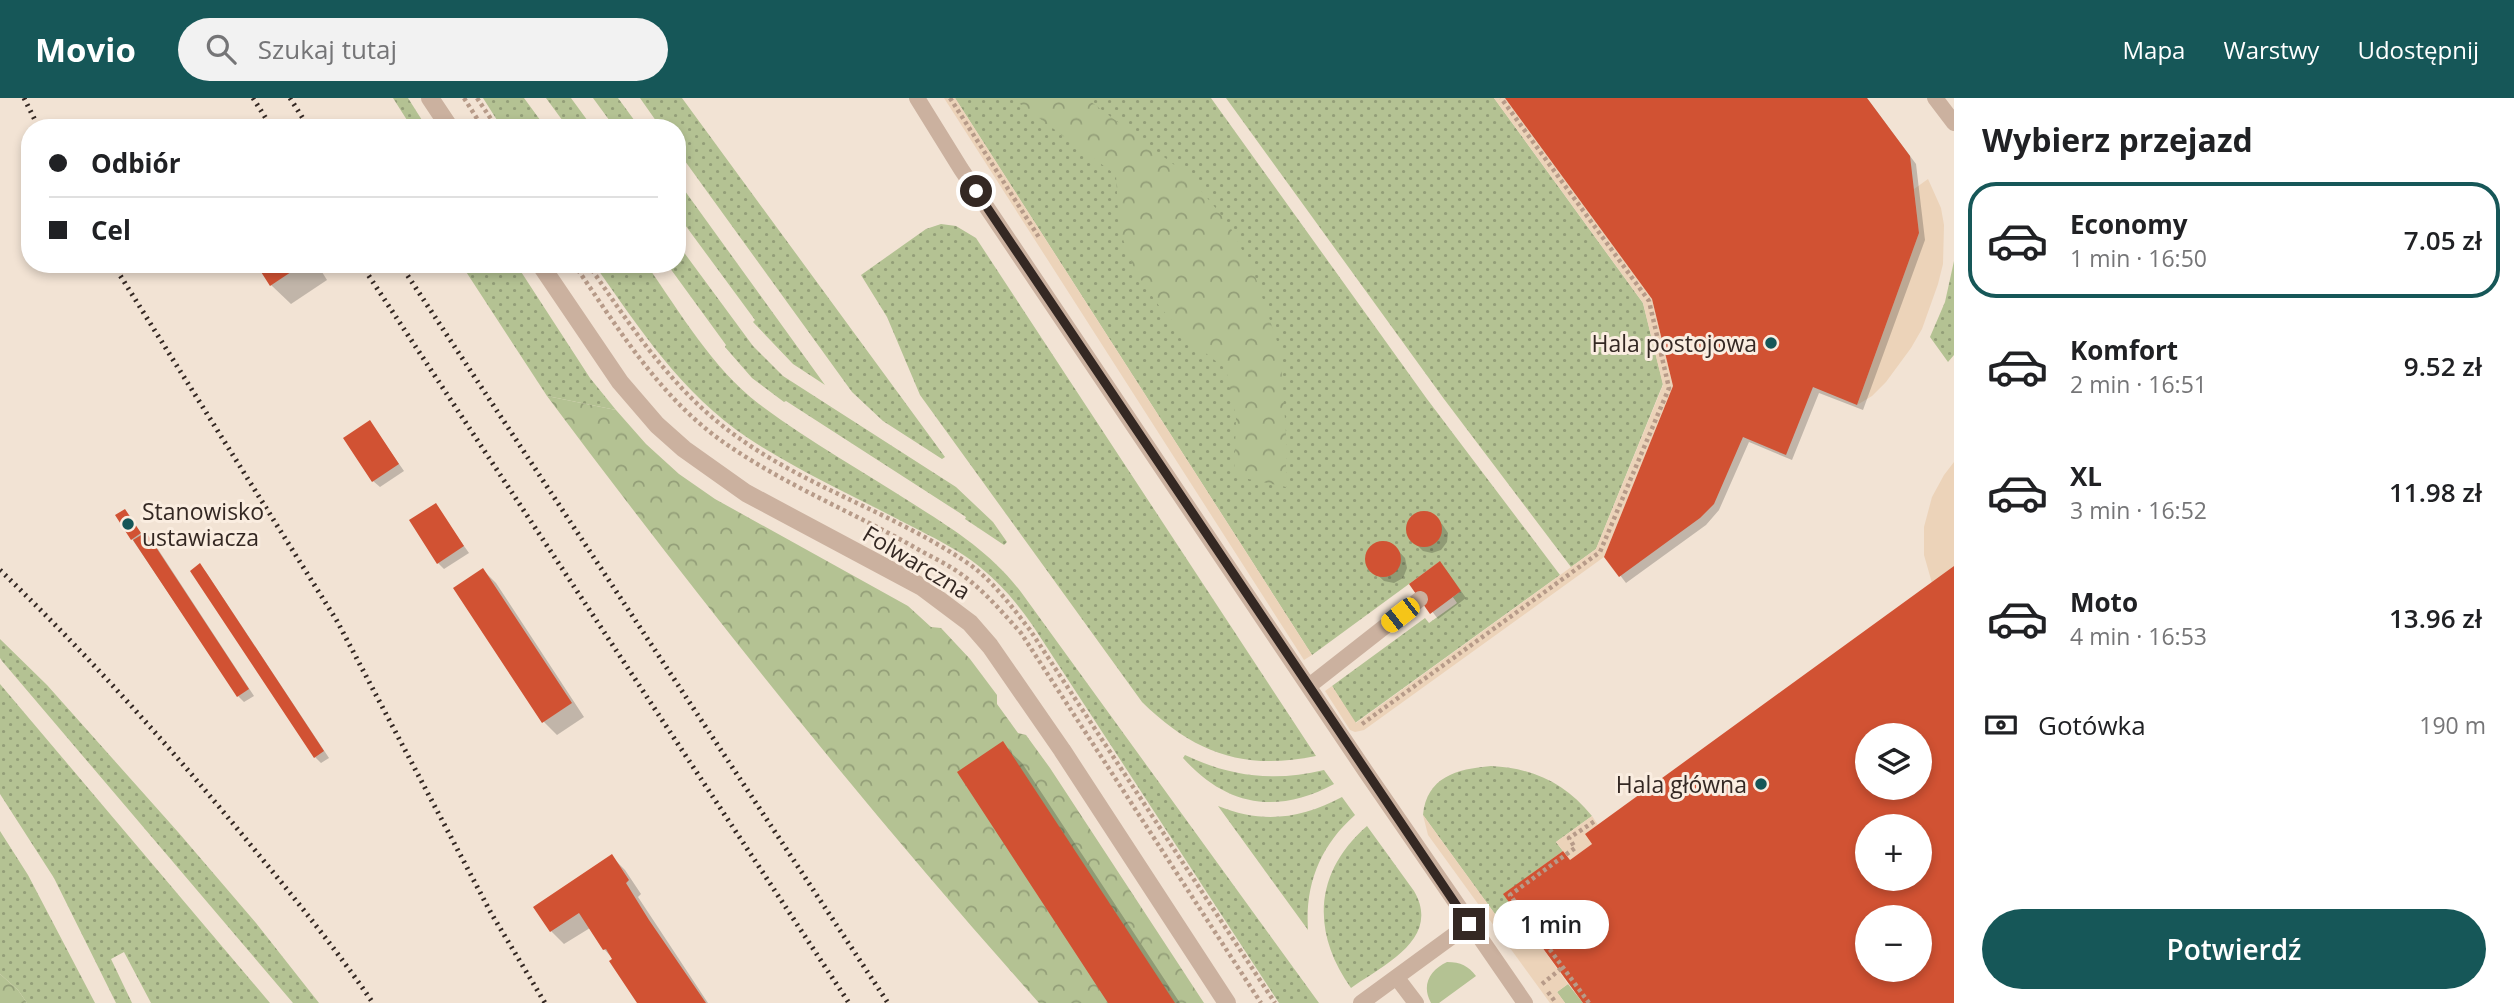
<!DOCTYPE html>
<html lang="pl">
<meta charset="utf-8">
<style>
body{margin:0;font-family:"Open Sans",sans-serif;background:#f2f2f2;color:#202124;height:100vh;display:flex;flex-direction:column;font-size:26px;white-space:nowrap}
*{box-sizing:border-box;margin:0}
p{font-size:23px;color:#757577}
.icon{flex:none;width:38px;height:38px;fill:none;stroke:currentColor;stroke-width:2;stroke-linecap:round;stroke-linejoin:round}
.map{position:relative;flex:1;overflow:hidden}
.panel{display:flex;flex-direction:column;background:#fff;width:560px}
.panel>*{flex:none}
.guide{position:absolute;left:21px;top:21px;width:665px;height:154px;border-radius:28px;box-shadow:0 4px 10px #0003;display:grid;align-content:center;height:154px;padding:0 28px;background:#fff}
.tools{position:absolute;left:1855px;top:625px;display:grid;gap:14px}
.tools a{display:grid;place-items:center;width:77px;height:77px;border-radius:50%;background:#fff;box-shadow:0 4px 10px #0003;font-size:35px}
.end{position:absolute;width:32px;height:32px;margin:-16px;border:9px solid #342823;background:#fff;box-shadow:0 0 0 4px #fff}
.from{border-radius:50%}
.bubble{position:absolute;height:49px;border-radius:24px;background:#fff;box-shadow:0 4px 10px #0003;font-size:23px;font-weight:600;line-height:49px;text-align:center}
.car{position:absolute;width:21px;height:42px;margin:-21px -10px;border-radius:9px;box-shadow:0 0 5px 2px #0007;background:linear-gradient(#f5c518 24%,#345 0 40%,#f5c518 0 76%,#345 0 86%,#f5c518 0)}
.guide b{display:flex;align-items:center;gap:24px;height:66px;font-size:26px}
.guide b+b{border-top:2px solid #e0e0e0}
.guide i{width:18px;height:18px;background:#202124}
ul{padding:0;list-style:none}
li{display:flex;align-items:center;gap:21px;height:116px;margin:0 14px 10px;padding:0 14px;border:4px solid transparent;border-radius:28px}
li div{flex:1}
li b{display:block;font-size:26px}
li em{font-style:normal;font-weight:600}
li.current{border-color:#165758}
li>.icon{width:63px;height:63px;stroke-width:1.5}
h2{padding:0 28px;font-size:32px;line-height:84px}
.pay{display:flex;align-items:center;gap:18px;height:77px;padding:0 28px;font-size:26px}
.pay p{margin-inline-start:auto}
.cta{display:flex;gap:14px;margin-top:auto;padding:14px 28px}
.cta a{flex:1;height:80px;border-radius:42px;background:#165758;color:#fff;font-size:28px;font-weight:600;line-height:80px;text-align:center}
header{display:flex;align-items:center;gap:42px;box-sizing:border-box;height:98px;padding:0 35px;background:#165758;color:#fff}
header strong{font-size:33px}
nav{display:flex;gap:38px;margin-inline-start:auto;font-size:24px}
.search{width:490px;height:63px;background:#f2f2f2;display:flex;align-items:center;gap:18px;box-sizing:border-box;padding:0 24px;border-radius:38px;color:#757577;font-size:26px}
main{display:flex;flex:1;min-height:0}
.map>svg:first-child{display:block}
</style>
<header>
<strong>Movio</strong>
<div class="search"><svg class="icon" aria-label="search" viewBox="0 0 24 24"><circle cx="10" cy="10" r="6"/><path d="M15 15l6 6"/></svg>Szukaj tutaj</div>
<nav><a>Mapa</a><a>Warstwy</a><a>Udostępnij</a></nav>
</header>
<main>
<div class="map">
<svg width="1954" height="905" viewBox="0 0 1954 905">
<defs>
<pattern id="grass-dots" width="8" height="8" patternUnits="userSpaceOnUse" patternTransform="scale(1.75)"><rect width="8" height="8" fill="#b4c293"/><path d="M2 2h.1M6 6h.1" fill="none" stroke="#939e78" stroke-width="1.8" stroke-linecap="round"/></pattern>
<pattern id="forest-crowns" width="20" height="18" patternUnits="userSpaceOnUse" patternTransform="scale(1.75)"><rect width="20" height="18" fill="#b4c293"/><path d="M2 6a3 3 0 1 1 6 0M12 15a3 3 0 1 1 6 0" fill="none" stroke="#939e78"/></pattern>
</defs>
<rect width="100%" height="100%" fill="#f2e3d4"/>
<!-- grass -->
<path fill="url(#grass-dots)" d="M393,0H408L427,30H412Z
M483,0H524L546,30H502Z
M546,0H571L593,30H568Z
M593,0H618L640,30H615Z
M640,0H682L945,359L942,361L883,323L852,294L677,52V30H661Z
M955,0H1211L1427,301L1560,477L1355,625L1332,588L1425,520L1429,525L1457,505L1453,499L1461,493L1439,464L1312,557Z
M1226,0H1494L1643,205L1663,286L1596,451L1571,469L1444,301Z
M677,82L825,287L793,266L753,224L755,222L677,116Z
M941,126L956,128L976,140L1316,658C1244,673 1194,655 1142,604L920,297L887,219L861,177L926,131Z
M677,145L753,248L783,278L956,389L993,424L1007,444L1004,447L965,421L966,419L786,303L784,304L752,280L725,249L726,247L667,166H677Z
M1954,163V257L1948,264L1930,239L1945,204Z
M461,166H516L590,280L616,312L547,298Z
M594,166H646C680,214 712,270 759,306C808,343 864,374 915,407C956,433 991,455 1021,494L1319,905H1279L1033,528C1018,506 1001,486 980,469C958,451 932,439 907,426C854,398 798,373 748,340C682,296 639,230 594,166Z
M0,541L47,587L178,734L256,825L319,905H293L2,563L0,560Z
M0,586L270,905H151L124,854L111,861L132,905H116L54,780L0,696Z
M1185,657C1231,679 1275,684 1324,672L1334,686C1277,717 1226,708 1183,660Z
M1491,668C1533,670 1565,685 1592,718L1556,744L1563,753L1504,796L1536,841L1526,849L1516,845L1423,717C1427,679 1456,671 1491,668Z
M1342,699L1355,717C1320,748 1305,786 1308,832L1218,708C1262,726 1301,721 1342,699Z
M1367,728L1414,793C1442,841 1383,867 1351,890C1311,834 1314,774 1367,728Z
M0,733L28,777L95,905H27L18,892L0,876Z"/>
<!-- forest -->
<path fill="url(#forest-crowns)" d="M1012,0H1086L1189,78L1228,125L1254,175L1280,252L1286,335V389L1234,378L1236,320L1226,271L1190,243L1159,208L1135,173L1119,131L1116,77Z
M547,298L616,312L646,346L679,376L715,401L908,508L931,529L941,530L970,561L997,597V606L1018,635L1026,637L1050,670L1204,905H1039C866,711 703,507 547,298Z
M0,876L18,892L27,905H0Z"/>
<!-- green -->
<path fill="#b4c293" d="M1447,864C1461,864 1468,868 1476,878L1439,905H1431C1421,887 1430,872 1447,864Z
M1568,886L1583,905H1565L1557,894Z"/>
<!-- plaza -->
<path fill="#ecd3b9" d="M944,0H955L1312,557L1304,562Z
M1494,0H1505L1652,201L1673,288L1604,459L1364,632L1355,634L1350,632L1325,593L1332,588L1356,625L1596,451L1663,287L1643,205Z
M1928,81L1941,110L1944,127L1943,166L1938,186L1922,231L1911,250L1886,284L1872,298L1857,307L1919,135L1914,91Z
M1954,364V468L1932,485L1924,457V429L1932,399L1944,377Z
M1423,717L1516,845L1526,849L1536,841L1568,886L1557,894L1565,905H1550L1428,737Z
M1592,718L1598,727L1585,736L1592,746L1570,762L1556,744Z"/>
<!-- shadow -->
<path fill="#0003" fill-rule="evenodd" d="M1508,0H1867L1916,66L1925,142L1863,312L1819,295L1792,362L1749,344L1719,412L1706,427L1626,485L1606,459L1674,289L1653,200Z
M258,166H317L327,182L291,206L271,187Z
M370,324L404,373L380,389L373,383Z
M435,407L469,455L444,471L438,465Z
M125,413L143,438L146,436L152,442L254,598L244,604L238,598L132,441Z
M1417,415H1427L1442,426L1448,435L1447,444L1441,452L1432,455L1423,453L1409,439L1406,430L1410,421Z
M1380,444L1391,445L1405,460L1407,470L1403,480L1394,485L1384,483L1369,469L1367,458L1371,449Z
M200,468L206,474L329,660L321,665L315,659Z
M1954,470V905H1585L1571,764ZM1867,637H1920V690H1867ZM1867,728H1920V780H1867ZM1867,819H1920V872H1867Z
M483,472L496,485L584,619L557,637L544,624Z
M1446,472L1466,500L1438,521L1411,486Z
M1002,646L1022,665L1180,905H1110Z
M612,759L625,772L641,796L638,799L708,905H639L614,862L604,851L590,830L564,846L551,833Z"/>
<!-- building -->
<path fill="#d15233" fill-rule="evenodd" d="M1505,0H1867L1910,58L1919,135L1857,307L1813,289L1786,357L1743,339L1714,406L1700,420L1619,479L1604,459L1673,288L1652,201Z
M256,166H303L270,188Z
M370,322L399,366L372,384L343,340Z
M436,405L464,448L437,466L409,422Z
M125,411L141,435L131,442L115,417Z
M1406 431a18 18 0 1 1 36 0a18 18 0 1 1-36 0Z
M146,434L249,591L237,599L133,442Z
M1365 461a18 18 0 1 1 36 0a18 18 0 1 1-36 0Z
M1440,463L1461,493L1430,516L1409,486Z
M200,465L324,653L314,660L190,473Z
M1954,468V905H1583L1503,796L1563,753L1570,762L1592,746L1585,736ZM1867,637H1920V690H1867ZM1867,728H1920V780H1867ZM1867,819H1920V872H1867Z
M483,470L572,605L542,625L453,490Z
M1003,643L1175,905H1108L957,674Z
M612,756L629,782L626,785L649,822L706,905H637L609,863L612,861L606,851L603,852L579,815L550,834L533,809Z"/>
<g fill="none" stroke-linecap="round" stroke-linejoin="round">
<!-- path -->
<path stroke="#b79b89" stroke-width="4.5" stroke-dasharray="3.5 3.5" stroke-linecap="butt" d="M464,0L483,30
M477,0L497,30
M950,0L1040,141
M574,166C620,233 663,305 732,350C790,389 854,415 914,449C931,459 950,467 965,479C986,495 1003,515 1021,535L1261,905
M588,166C632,230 673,293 736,338C808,390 896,416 969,466C993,483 1012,509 1030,532L1275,905
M1362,626L1600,454L1669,290L1649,203L1501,0
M1542,886L1563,869
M1548,894L1556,905
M1589,905L1510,797L1575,750L1569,740L1595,723"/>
<!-- service -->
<path stroke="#cbb19f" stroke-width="16" d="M917,0L961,71L1366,674L1525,905
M1935,0L1954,25
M1309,588L1420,501
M1397,880L1416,905
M1361,905L1469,826"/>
<!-- tertiary -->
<path stroke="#cbb19f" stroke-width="18" d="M430,0L450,30
M540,166L620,284L657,327L684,351L746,395L922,489L970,525L990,548L1062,652L1227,905"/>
<!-- rail -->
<path stroke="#342823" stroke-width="5" stroke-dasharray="2 5" stroke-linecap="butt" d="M24,0L39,30
M253,0L272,30
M290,0L309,30
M113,166L337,523L491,815L545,905
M361,166L849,905
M400,166L888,905
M0,472C85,554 164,642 240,734C286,790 332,845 373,905"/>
</g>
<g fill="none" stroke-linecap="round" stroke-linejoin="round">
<!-- route -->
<path stroke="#342823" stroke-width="9" d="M976,93L1469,826"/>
</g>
<!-- markers -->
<g fill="#165758" stroke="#faede0" stroke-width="2.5">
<circle cx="1771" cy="245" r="7"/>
<circle cx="128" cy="426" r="7"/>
<circle cx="1761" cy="686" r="7"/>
</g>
<g text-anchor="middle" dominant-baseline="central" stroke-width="6" stroke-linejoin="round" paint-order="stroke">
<!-- poi labels -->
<g font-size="23" fill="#342823" stroke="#faede0" text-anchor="end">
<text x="1757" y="245">Hala postojowa</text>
<text x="142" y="413" text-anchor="start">Stanowisko<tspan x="142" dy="26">ustawiacza</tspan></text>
<text x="1747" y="686">Hala główna</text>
</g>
<!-- street labels -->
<g font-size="23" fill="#342823" stroke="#faede0">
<text transform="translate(917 464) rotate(31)">Folwarczna</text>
</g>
</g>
</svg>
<div class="tools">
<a><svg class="icon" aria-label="layers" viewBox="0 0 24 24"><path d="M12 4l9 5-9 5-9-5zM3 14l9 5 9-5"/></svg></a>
<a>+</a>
<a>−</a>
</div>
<i class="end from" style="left:976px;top:93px"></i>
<i class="end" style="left:1469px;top:826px"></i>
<div class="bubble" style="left:1493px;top:802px;width:116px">1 min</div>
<i class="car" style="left:1400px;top:517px;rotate:232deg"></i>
<div class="guide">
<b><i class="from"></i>Odbiór</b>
<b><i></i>Cel</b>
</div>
</div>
<section class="panel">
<h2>Wybierz przejazd</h2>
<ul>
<li class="current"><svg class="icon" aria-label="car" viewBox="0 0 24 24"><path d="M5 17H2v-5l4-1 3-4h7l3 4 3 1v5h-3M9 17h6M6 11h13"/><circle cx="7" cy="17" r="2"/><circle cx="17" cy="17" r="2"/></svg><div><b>Economy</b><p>1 min · 16:50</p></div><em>7.05 zł</em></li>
<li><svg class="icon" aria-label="car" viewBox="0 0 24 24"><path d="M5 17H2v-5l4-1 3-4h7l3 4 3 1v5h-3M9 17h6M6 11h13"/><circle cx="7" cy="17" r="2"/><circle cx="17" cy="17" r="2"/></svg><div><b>Komfort</b><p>2 min · 16:51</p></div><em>9.52 zł</em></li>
<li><svg class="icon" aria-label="car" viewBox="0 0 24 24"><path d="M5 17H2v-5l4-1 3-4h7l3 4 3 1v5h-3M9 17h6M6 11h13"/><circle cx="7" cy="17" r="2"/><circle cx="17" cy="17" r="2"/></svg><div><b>XL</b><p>3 min · 16:52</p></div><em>11.98 zł</em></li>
<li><svg class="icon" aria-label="car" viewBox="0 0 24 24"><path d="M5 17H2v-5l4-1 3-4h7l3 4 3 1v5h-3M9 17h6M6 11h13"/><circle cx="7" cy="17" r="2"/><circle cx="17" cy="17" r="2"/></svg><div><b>Moto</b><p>4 min · 16:53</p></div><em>13.96 zł</em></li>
</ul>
<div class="pay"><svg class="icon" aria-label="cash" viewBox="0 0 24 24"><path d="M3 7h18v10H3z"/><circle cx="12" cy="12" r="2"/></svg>Gotówka<p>190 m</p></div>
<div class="cta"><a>Potwierdź</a></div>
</section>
</main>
